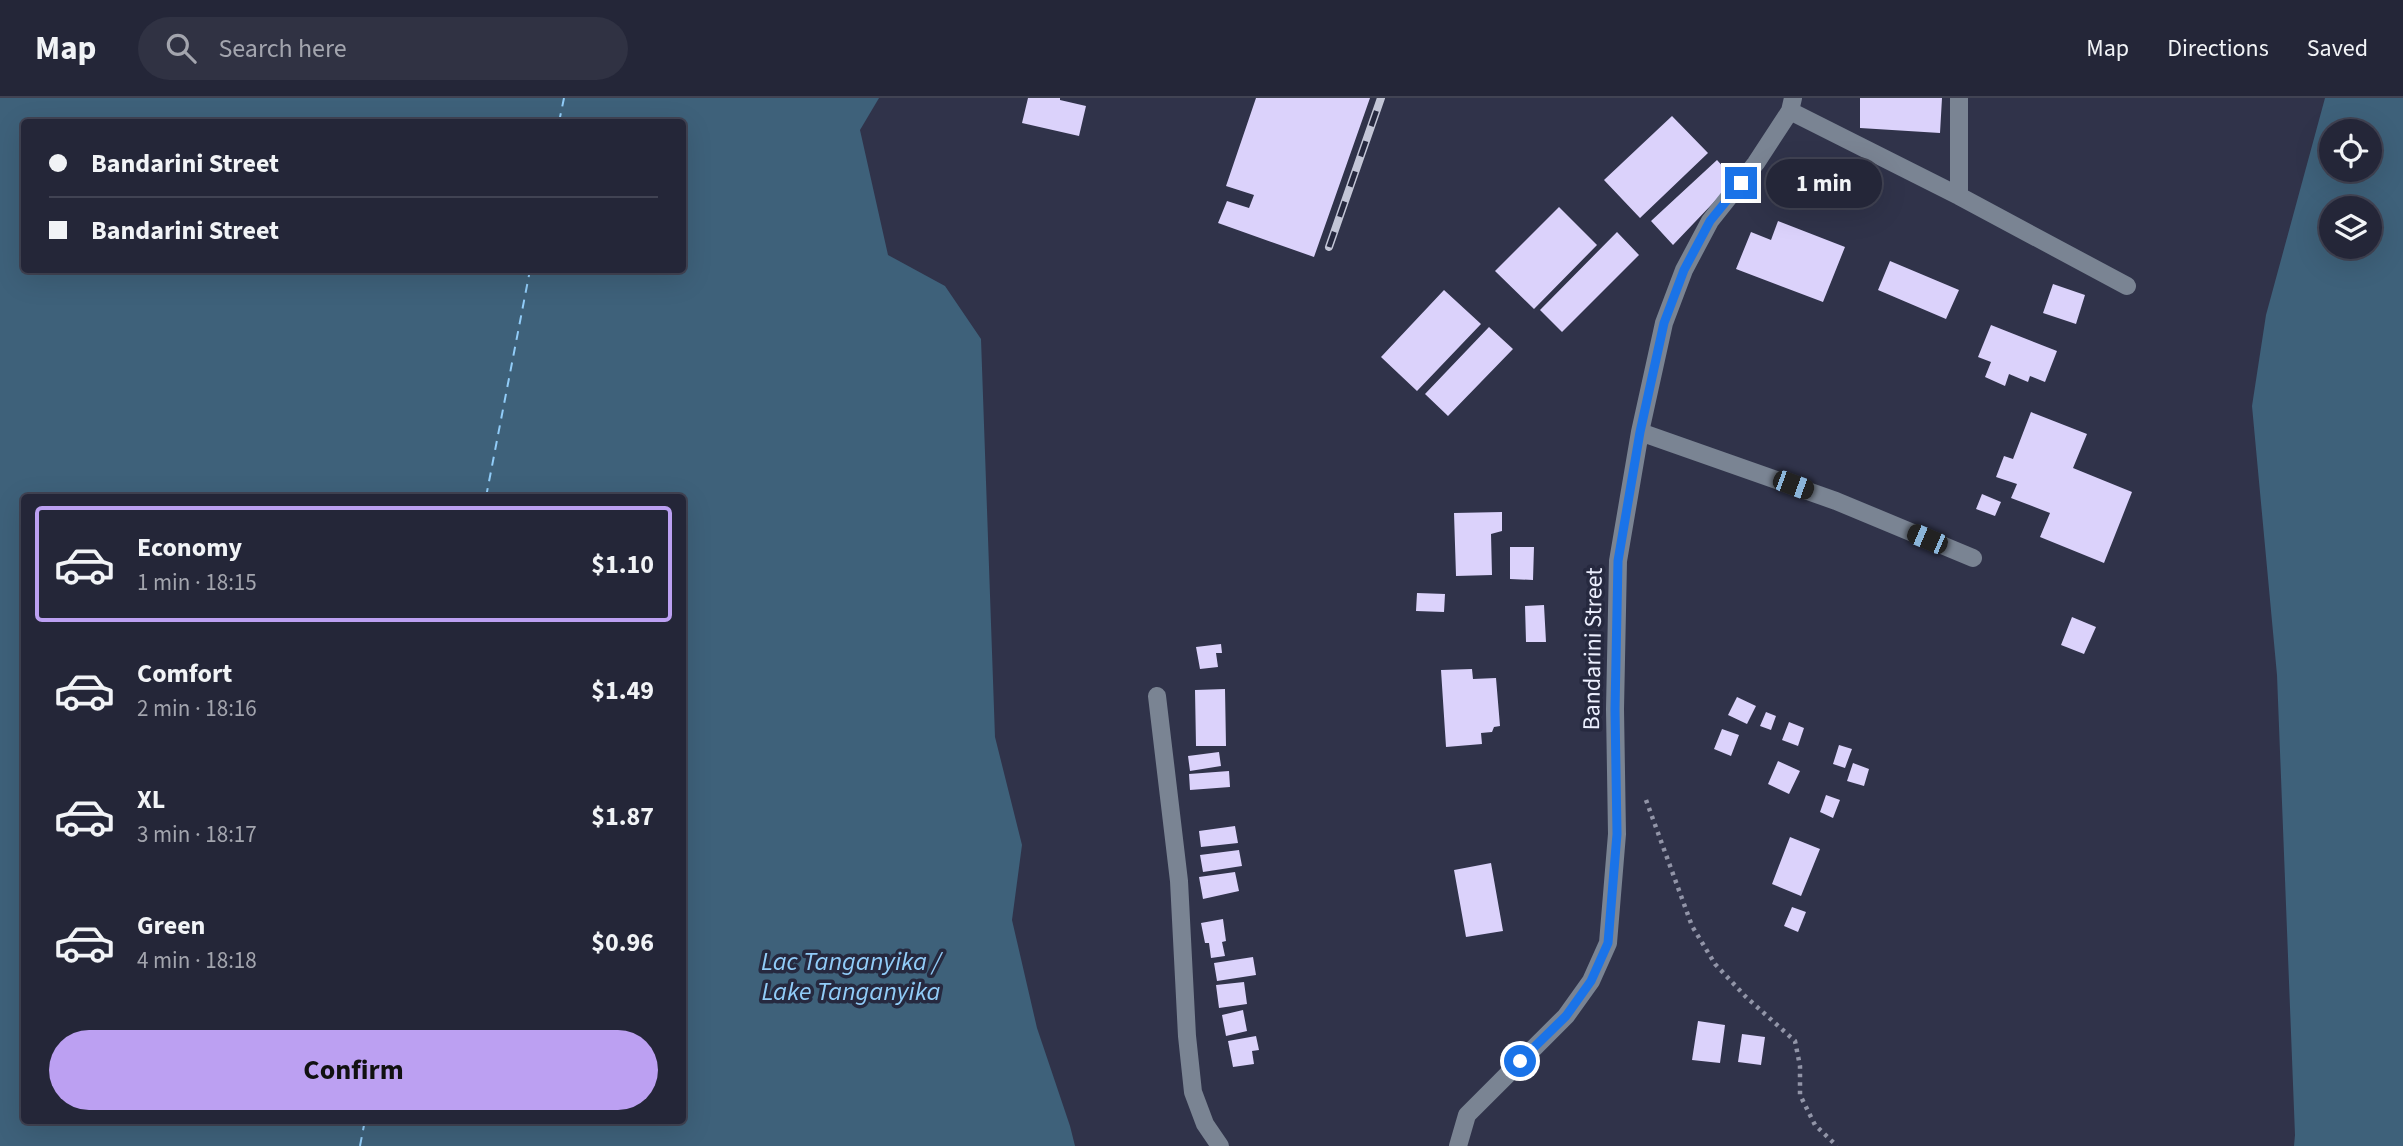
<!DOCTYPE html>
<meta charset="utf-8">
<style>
body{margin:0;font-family:"Source Sans 3",sans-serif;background:#303243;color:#f1f3f6;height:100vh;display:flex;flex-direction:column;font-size:26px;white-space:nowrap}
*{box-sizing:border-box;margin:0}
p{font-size:23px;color:#a3a5ae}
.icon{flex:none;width:38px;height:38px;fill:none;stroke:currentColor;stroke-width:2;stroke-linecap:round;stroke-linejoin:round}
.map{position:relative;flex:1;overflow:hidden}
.panel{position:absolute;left:21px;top:396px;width:665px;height:630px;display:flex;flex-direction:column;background:#242638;border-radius:7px;box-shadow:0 7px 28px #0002,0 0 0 2px #414353}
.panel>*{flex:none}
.banner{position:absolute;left:21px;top:21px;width:665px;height:154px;border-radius:7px;box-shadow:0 7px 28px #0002,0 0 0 2px #414353;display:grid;align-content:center;height:154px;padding:0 28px;background:#242638}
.tools{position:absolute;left:2319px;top:21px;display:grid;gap:14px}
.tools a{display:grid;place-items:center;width:63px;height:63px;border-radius:50%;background:#242638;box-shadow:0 7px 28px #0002,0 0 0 2px #414353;font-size:35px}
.end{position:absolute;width:32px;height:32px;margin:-16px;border:9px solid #1a73e8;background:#fff;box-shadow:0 0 0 4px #fff}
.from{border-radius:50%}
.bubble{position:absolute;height:49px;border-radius:24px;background:#242638;box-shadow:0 7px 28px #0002,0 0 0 2px #414353;font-size:23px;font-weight:700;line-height:49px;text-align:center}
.car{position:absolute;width:21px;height:42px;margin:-21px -10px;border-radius:9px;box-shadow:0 0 5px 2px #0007;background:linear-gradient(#222 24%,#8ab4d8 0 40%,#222 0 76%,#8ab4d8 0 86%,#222 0)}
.banner b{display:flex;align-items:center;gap:24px;height:66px;font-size:26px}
.banner b+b{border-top:2px solid #414353}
.banner i{width:18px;height:18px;background:#f1f3f6}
ul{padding:12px 0 0;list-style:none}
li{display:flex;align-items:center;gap:21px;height:116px;margin:0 14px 10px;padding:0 14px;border:4px solid transparent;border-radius:7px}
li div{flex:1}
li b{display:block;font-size:26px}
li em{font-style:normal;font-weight:700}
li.current{border-color:#bca0f2}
li>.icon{width:63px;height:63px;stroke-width:1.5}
.primary-button{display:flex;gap:14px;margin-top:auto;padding:14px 28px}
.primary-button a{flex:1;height:80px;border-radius:42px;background:#bca0f2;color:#111;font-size:28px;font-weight:700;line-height:80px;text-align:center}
header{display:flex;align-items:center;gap:42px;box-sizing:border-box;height:98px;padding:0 35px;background:#242638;border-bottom:2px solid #414353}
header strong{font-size:33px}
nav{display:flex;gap:38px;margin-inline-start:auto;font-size:24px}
.search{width:490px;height:63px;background:#303243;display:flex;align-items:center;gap:18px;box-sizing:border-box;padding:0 24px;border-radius:38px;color:#a3a5ae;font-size:26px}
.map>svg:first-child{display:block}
</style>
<header>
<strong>Map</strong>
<div class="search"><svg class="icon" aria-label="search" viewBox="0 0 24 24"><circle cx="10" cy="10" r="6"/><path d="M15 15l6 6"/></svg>Search here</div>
<nav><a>Map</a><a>Directions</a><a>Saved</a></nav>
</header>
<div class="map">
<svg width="2403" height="1048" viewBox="0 0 2403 1048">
<rect width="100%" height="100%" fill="#30334a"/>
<!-- water -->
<path fill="#3e617a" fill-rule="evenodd" d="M0,0H879L860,32L888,157L945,188L981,241L995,639L1022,747L1012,822L1037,930L1070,1028L1075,1048H0ZM24,24H682V172H24ZM24,399H682V1022H24Z
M2325,0H2403V1048H2294L2295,1037L2277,577L2252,308L2266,217ZM2331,33H2370V72H2331ZM2331,110H2370V149H2331Z"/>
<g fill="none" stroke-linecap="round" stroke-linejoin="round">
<!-- ferry -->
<path stroke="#91ccf8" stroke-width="2" stroke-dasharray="9 7" stroke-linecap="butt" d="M559,24L564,0
M486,399L530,172
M360,1048L365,1022"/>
</g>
<!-- building -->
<path fill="#dbd2fb" d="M1028,0H1060V2L1086,8L1079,38L1022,25Z
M1256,0H1370L1314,159L1218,125L1227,103L1249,110L1254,97L1226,88Z
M1860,0H1942L1940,35L1860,30Z
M1672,18L1708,55L1640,120L1604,82Z
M1717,62L1735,82L1673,147L1651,123Z
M1559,109L1597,147L1534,211L1495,173Z
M1778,123L1845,149L1823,204L1736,171L1751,134L1771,142Z
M1617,134L1639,157L1562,234L1540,212Z
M1890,163L1959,192L1946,221L1878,192Z
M2053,186L2085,197L2076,226L2043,215Z
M1444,192L1481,226L1417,293L1381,259Z
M1991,227L2057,253L2045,284L2030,278L2028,284L2009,276L2005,288L1985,279L1991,264L1978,259Z
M1489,229L1513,251L1448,318L1425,296Z
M2031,314L2087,336L2073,370L2132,394L2104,465L2040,439L2050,415L2011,400L2017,386L1996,379L2004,358L2013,361Z
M1982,396L2001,404L1995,418L1976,411Z
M1502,414V433L1491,436L1492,477L1456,478L1454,415Z
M1510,449H1534L1533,482L1510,481Z
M1417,495L1445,496L1444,514L1416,513Z
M1544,507L1546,544H1526L1525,508Z
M2072,519L2096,529L2084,556L2061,547Z
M1221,546L1222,555H1216L1218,569L1200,571L1196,549Z
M1472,571L1473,581L1496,580L1500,628L1494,629L1492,634L1481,635L1482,646L1446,649L1441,572Z
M1225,591L1226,648H1196L1195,592Z
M1737,599L1756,608L1747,626L1728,617Z
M1766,614L1776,618L1771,632L1760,628Z
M1789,624L1804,630L1798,648L1782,642Z
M1722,631L1739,637L1731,658L1714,651Z
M1839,647L1852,651L1845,670L1833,666Z
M1219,654L1221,668L1190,673L1188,658Z
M1778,663L1800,673L1789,696L1768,686Z
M1853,665L1869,671L1864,688L1847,683Z
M1229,673L1230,689L1190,692L1189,676Z
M1826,697L1840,702L1833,720L1820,714Z
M1235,728L1238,745L1201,749L1199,733Z
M1790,739L1820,751L1801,798L1772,786Z
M1239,752L1242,768L1203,774L1200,757Z
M1491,765L1503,833L1466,839L1454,772Z
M1235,774L1239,793L1203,801L1199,779Z
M1792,809L1806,814L1798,834L1784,828Z
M1223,821L1226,843L1222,844L1225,858L1211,860L1209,845H1205L1201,825Z
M1253,859L1256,877L1217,883L1214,865Z
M1244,884L1247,906L1219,910L1216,887Z
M1243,912L1247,933L1226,938L1222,917Z
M1698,923L1725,927L1720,965L1692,962Z
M1742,936L1765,939L1761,967L1738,964Z
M1256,938L1259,952L1252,953L1254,966L1233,969L1228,943Z"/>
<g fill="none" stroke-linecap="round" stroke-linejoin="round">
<!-- path -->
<path stroke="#9295a8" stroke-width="4.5" stroke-dasharray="3.5 5" stroke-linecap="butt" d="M1646,702L1692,828L1715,866L1746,899L1795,943L1800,968V997L1815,1027L1837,1048"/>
<!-- minor -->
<path stroke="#7a8493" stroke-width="18" d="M1959,0V98
M1790,13L1959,98L2127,188
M1640,334L1836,403L1973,460
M1157,598L1179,783L1187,938L1193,994L1205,1026L1220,1048
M1458,1048L1467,1017L1566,918L1591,883L1608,845L1617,736L1615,611L1618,463L1640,334L1664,225L1684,172L1710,123L1756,65L1790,13L1793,0"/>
<defs>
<path id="rail" d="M1329,149L1381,0"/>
</defs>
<!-- rail casing -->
<use href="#rail" stroke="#c3c6d7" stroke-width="8"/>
<!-- rail -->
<use href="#rail" stroke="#26293f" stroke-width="5" stroke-dasharray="16" stroke-linecap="butt"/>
</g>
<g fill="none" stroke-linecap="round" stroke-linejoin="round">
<!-- route -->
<path stroke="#1a73e8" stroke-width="9" d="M1520,963L1566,918L1591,883L1608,845L1617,736L1615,611L1618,463L1640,334L1664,225L1684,172L1710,123L1741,85"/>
</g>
<g text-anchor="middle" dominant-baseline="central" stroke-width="7" stroke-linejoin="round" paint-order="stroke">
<!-- street labels -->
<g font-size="24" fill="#eceffe" stroke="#26293f">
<text transform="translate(1593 551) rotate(-89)">Bandarini Street</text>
</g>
<!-- water labels -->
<g font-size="26" font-style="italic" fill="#91ccf8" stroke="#26293f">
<text x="851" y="863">Lac Tanganyika /<tspan x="851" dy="30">Lake Tanganyika</tspan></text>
</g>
</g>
</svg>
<div class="tools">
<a><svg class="icon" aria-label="locate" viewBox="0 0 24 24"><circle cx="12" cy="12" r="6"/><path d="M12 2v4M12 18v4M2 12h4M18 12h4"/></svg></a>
<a><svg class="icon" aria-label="layers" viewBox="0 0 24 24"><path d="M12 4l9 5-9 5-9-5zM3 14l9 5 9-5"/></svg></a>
</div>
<i class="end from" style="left:1520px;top:963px"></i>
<i class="end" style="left:1741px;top:85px"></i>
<div class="bubble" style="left:1766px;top:61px;width:116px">1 min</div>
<i class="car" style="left:1793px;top:387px;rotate:110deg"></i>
<i class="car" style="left:1927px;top:441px;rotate:293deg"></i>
<div class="banner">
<b><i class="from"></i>Bandarini Street</b>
<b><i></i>Bandarini Street</b>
</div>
<section class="panel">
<ul>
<li class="current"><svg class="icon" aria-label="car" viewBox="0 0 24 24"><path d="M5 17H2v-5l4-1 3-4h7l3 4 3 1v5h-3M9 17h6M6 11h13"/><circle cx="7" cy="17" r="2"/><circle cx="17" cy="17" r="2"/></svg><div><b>Economy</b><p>1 min · 18:15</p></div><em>$1.10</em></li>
<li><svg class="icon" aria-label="car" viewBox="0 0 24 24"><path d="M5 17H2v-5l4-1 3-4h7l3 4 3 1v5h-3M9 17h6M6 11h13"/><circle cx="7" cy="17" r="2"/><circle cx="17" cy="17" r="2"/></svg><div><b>Comfort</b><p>2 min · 18:16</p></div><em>$1.49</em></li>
<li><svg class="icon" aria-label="car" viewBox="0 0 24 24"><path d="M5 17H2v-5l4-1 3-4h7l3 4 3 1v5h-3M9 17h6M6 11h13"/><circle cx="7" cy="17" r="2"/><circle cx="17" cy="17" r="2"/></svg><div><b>XL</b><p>3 min · 18:17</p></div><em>$1.87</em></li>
<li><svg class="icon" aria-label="car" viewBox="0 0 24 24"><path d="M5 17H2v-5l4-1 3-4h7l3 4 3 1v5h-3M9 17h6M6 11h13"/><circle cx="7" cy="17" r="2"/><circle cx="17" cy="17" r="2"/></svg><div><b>Green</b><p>4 min · 18:18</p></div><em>$0.96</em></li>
</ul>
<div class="primary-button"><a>Confirm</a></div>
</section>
</div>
